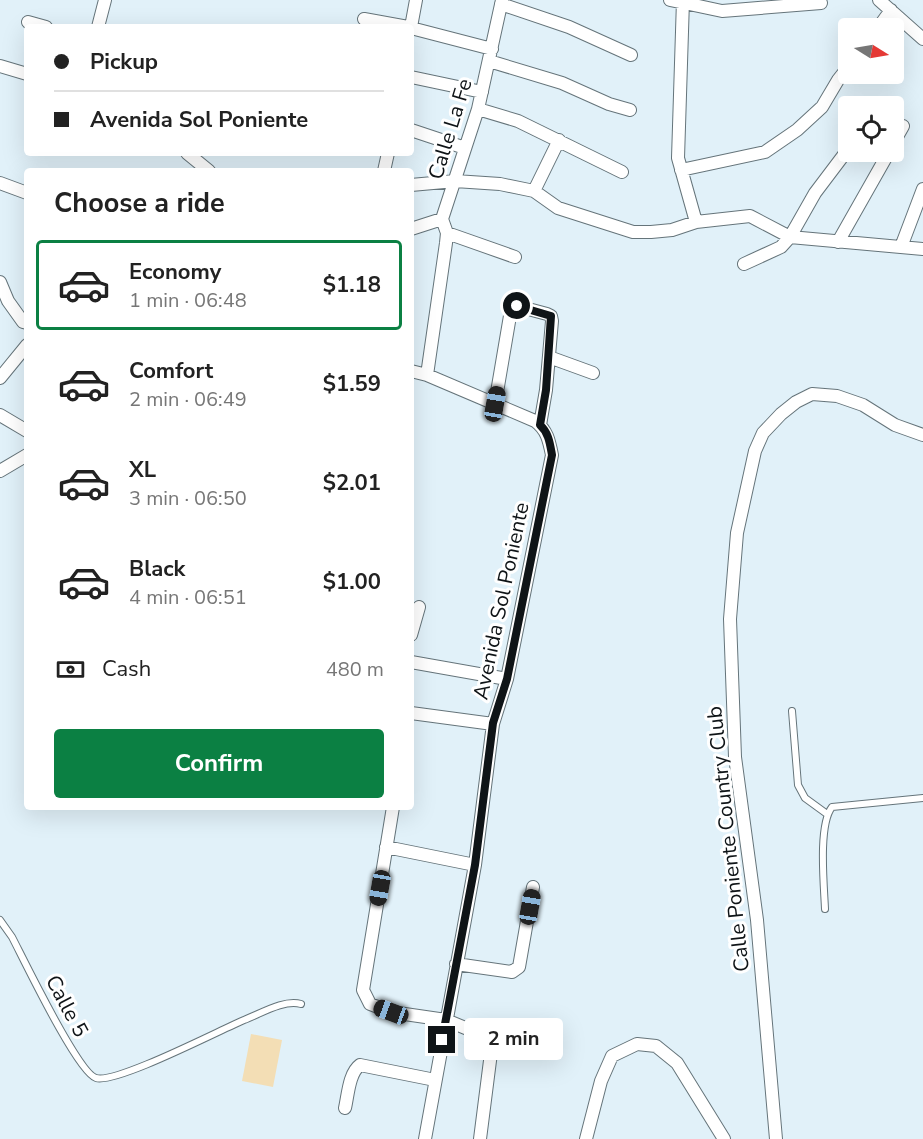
<!DOCTYPE html>
<meta charset="utf-8">
<style>
body{margin:0;font-family:"Nunito Sans",sans-serif;background:#f2f2f2;color:#222;height:100vh;display:flex;flex-direction:column;font-size:22px;white-space:nowrap}
*{box-sizing:border-box;margin:0}
p{font-size:20px;color:#767676}
.icon{flex:none;width:33px;height:33px;fill:none;stroke:currentColor;stroke-width:2;stroke-linecap:round;stroke-linejoin:round}
.map{position:relative;flex:1;overflow:hidden}
.drawer{position:absolute;left:24px;top:168px;width:390px;height:642px;display:flex;flex-direction:column;background:#fff;border-radius:6px;box-shadow:0 6px 24px #0002}
.drawer>*{flex:none}
.guide{position:absolute;left:24px;top:24px;width:390px;height:132px;border-radius:6px;box-shadow:0 6px 24px #0002;display:grid;align-content:center;height:132px;padding:0 30px;background:#fff}
.needle{width:39px;rotate:101deg}
.fabs{position:absolute;left:838px;top:18px;display:grid;gap:12px}
.fabs a{display:grid;place-items:center;width:66px;height:66px;border-radius:6px;background:#fff;box-shadow:0 6px 24px #0002;font-size:30px}
.end{position:absolute;width:27px;height:27px;margin:-14px;border:8px solid #0f1417;background:#fff;box-shadow:0 0 0 3px #fff}
.from{border-radius:50%}
.bubble{position:absolute;height:42px;border-radius:6px;background:#fff;box-shadow:0 6px 24px #0002;font-size:20px;font-weight:700;line-height:42px;text-align:center}
.car{position:absolute;width:18px;height:36px;margin:-18px -9px;border-radius:8px;box-shadow:0 0 4px 2px #0007;background:linear-gradient(#222 24%,#8ab4d8 0 40%,#222 0 76%,#8ab4d8 0 86%,#222 0)}
.guide b{display:flex;align-items:center;gap:21px;height:57px;font-size:22px}
.guide b+b{border-top:2px solid #e0e0e0}
.guide i{width:15px;height:15px;background:#222}
ul{padding:0;list-style:none}
li{display:flex;align-items:center;gap:18px;height:90px;margin:0 12px 9px;padding:0 18px;border:3px solid transparent;border-radius:6px}
li div{flex:1}
li b{display:block;font-size:22px}
li em{font-style:normal;font-weight:700}
li.active{border-color:#0b8043}
li>.icon{width:54px;height:54px;stroke-width:1.5}
h2{padding:0 30px;font-size:27px;line-height:72px}
.pay{display:flex;align-items:center;gap:15px;height:66px;padding:0 30px;font-size:22px}
.pay p{margin-inline-start:auto}
.primary-button{display:flex;gap:12px;margin-top:auto;padding:12px 30px}
.primary-button a{flex:1;height:69px;border-radius:6px;background:#0b8043;color:#fff;font-size:24px;font-weight:700;line-height:69px;text-align:center}
.map>svg:first-child{display:block}
</style>
<div class="map">
<svg width="923" height="1139" viewBox="0 0 923 1139">
<rect width="100%" height="100%" fill="#e1f1f9"/>
<!-- green -->
<path fill="#f3deb5" d="M251,1034L282,1040L273,1087L242,1081Z"/>
<g fill="none" stroke-linecap="round" stroke-linejoin="round">
<defs>
<path id="lane" d="M792,711L798,785L805,798L827,814
M825,909C824,885 818,825 832,807L923,798
M0,920L12,937C24,960 78,1073 96,1078C116,1084 218,1031 244,1020C260,1014 284,999 301,1004"/>
<path id="street" d="M670,0L722,11L821,3
M683,0L678,158L696,222
M879,0L923,39
M501,4L569,27L631,55
M364,19L408,27
M28,22L46,27
M98,27L105,0
M411,27L416,0
M411,28L492,49
M878,28L891,10
M489,61L562,83L609,104L630,110
M0,66L27,74
M411,77L482,92
M478,109L518,121L622,172
M411,130L465,148
M894,142L903,126
M187,153L209,171
M681,170L765,152L797,130L822,107L838,80L849,66
M384,171L388,153
M0,183L27,193
M411,185L455,181L500,184L534,191L558,208L633,232H651L672,230L696,222L750,216L790,237L923,249
M534,191L559,140
M411,229L442,219
M447,233L515,257
M838,242L889,152
M901,247L923,189
M744,264L781,247L790,237L815,193L849,148
M0,282L8,301L23,322L27,323
M549,357L593,373
M411,371L427,375L535,421C547,430 549,440 552,455L507,679L493,724L475,865L425,1139
M427,375L446,243L447,233L442,219L478,109L502,0
M0,378L27,345
M495,404L511,310L517,306L547,314L551,316L552,321L546,390L540,425
M0,415L27,431
M0,471L27,455
M411,635L419,607
M411,662L507,679
M411,713L493,724
M393,807L363,990L370,1004L391,1012L446,1020L487,1037L492,1045L480,1139
M386,847L475,865
M456,964L512,972L519,967L533,887
M345,1108C348,1095 349,1073 360,1065L435,1080
M586,1139L601,1081L612,1056L637,1044L656,1046L677,1063L724,1139
M776,1139L757,920L735,757L730,619L737,533L755,451L763,433L781,414L796,402L812,394L837,396L863,405L895,425L923,435"/>
</defs>
<!-- lane casing -->
<use href="#lane" stroke="#65747a" stroke-width="8"/>
<!-- street casing -->
<use href="#street" stroke="#65747a" stroke-width="14"/>
<!-- lane -->
<use href="#lane" stroke="#fff" stroke-width="6"/>
<!-- street -->
<use href="#street" stroke="#fff" stroke-width="12"/>
</g>
<g fill="none" stroke-linecap="round" stroke-linejoin="round">
<!-- route -->
<path stroke="#0f1417" stroke-width="8" d="M442,1040L475,865L493,723L507,679L552,455C550,444 549,433 540,425L546,390L551,316L517,306"/>
</g>
<g text-anchor="middle" dominant-baseline="central" stroke-width="6" stroke-linejoin="round" paint-order="stroke">
<!-- street labels -->
<g font-size="21" fill="#0f1417" stroke="#fff">
<text transform="translate(450 129) rotate(-73)">Calle La Fe</text>
<text transform="translate(501 601) rotate(-78)">Avenida Sol Poniente</text>
<text transform="translate(728 839) rotate(-96)">Calle Poniente Country Club</text>
<text transform="translate(67 1006) rotate(62)">Calle 5</text>
</g>
</g>
</svg>
<div class="fabs">
<a><svg class="needle" viewBox="-14 -14 28 28"><path d="M0-13l5 13h-10z" fill="#e53935"/><path d="M0 13l5-13h-10z" fill="#767676"/></svg></a>
<a><svg class="icon" aria-label="locate" viewBox="0 0 24 24"><circle cx="12" cy="12" r="6"/><path d="M12 2v4M12 18v4M2 12h4M18 12h4"/></svg></a>
</div>
<i class="end from" style="left:517px;top:306px"></i>
<i class="end" style="left:442px;top:1040px"></i>
<div class="bubble" style="left:464px;top:1018px;width:99px">2 min</div>
<i class="car" style="left:495px;top:404px;rotate:10deg"></i>
<i class="car" style="left:380px;top:888px;rotate:190deg"></i>
<i class="car" style="left:530px;top:907px;rotate:10deg"></i>
<i class="car" style="left:391px;top:1012px;rotate:290deg"></i>
<div class="guide">
<b><i class="from"></i>Pickup</b>
<b><i></i>Avenida Sol Poniente</b>
</div>
<section class="drawer">
<h2>Choose a ride</h2>
<ul>
<li class="active"><svg class="icon" aria-label="car" viewBox="0 0 24 24"><path d="M5 17H2v-5l4-1 3-4h7l3 4 3 1v5h-3M9 17h6M6 11h13"/><circle cx="7" cy="17" r="2"/><circle cx="17" cy="17" r="2"/></svg><div><b>Economy</b><p>1 min · 06:48</p></div><em>$1.18</em></li>
<li><svg class="icon" aria-label="car" viewBox="0 0 24 24"><path d="M5 17H2v-5l4-1 3-4h7l3 4 3 1v5h-3M9 17h6M6 11h13"/><circle cx="7" cy="17" r="2"/><circle cx="17" cy="17" r="2"/></svg><div><b>Comfort</b><p>2 min · 06:49</p></div><em>$1.59</em></li>
<li><svg class="icon" aria-label="car" viewBox="0 0 24 24"><path d="M5 17H2v-5l4-1 3-4h7l3 4 3 1v5h-3M9 17h6M6 11h13"/><circle cx="7" cy="17" r="2"/><circle cx="17" cy="17" r="2"/></svg><div><b>XL</b><p>3 min · 06:50</p></div><em>$2.01</em></li>
<li><svg class="icon" aria-label="car" viewBox="0 0 24 24"><path d="M5 17H2v-5l4-1 3-4h7l3 4 3 1v5h-3M9 17h6M6 11h13"/><circle cx="7" cy="17" r="2"/><circle cx="17" cy="17" r="2"/></svg><div><b>Black</b><p>4 min · 06:51</p></div><em>$1.00</em></li>
</ul>
<div class="pay"><svg class="icon" aria-label="cash" viewBox="0 0 24 24"><path d="M3 7h18v10H3z"/><circle cx="12" cy="12" r="2"/></svg>Cash<p>480 m</p></div>
<div class="primary-button"><a>Confirm</a></div>
</section>
</div>
